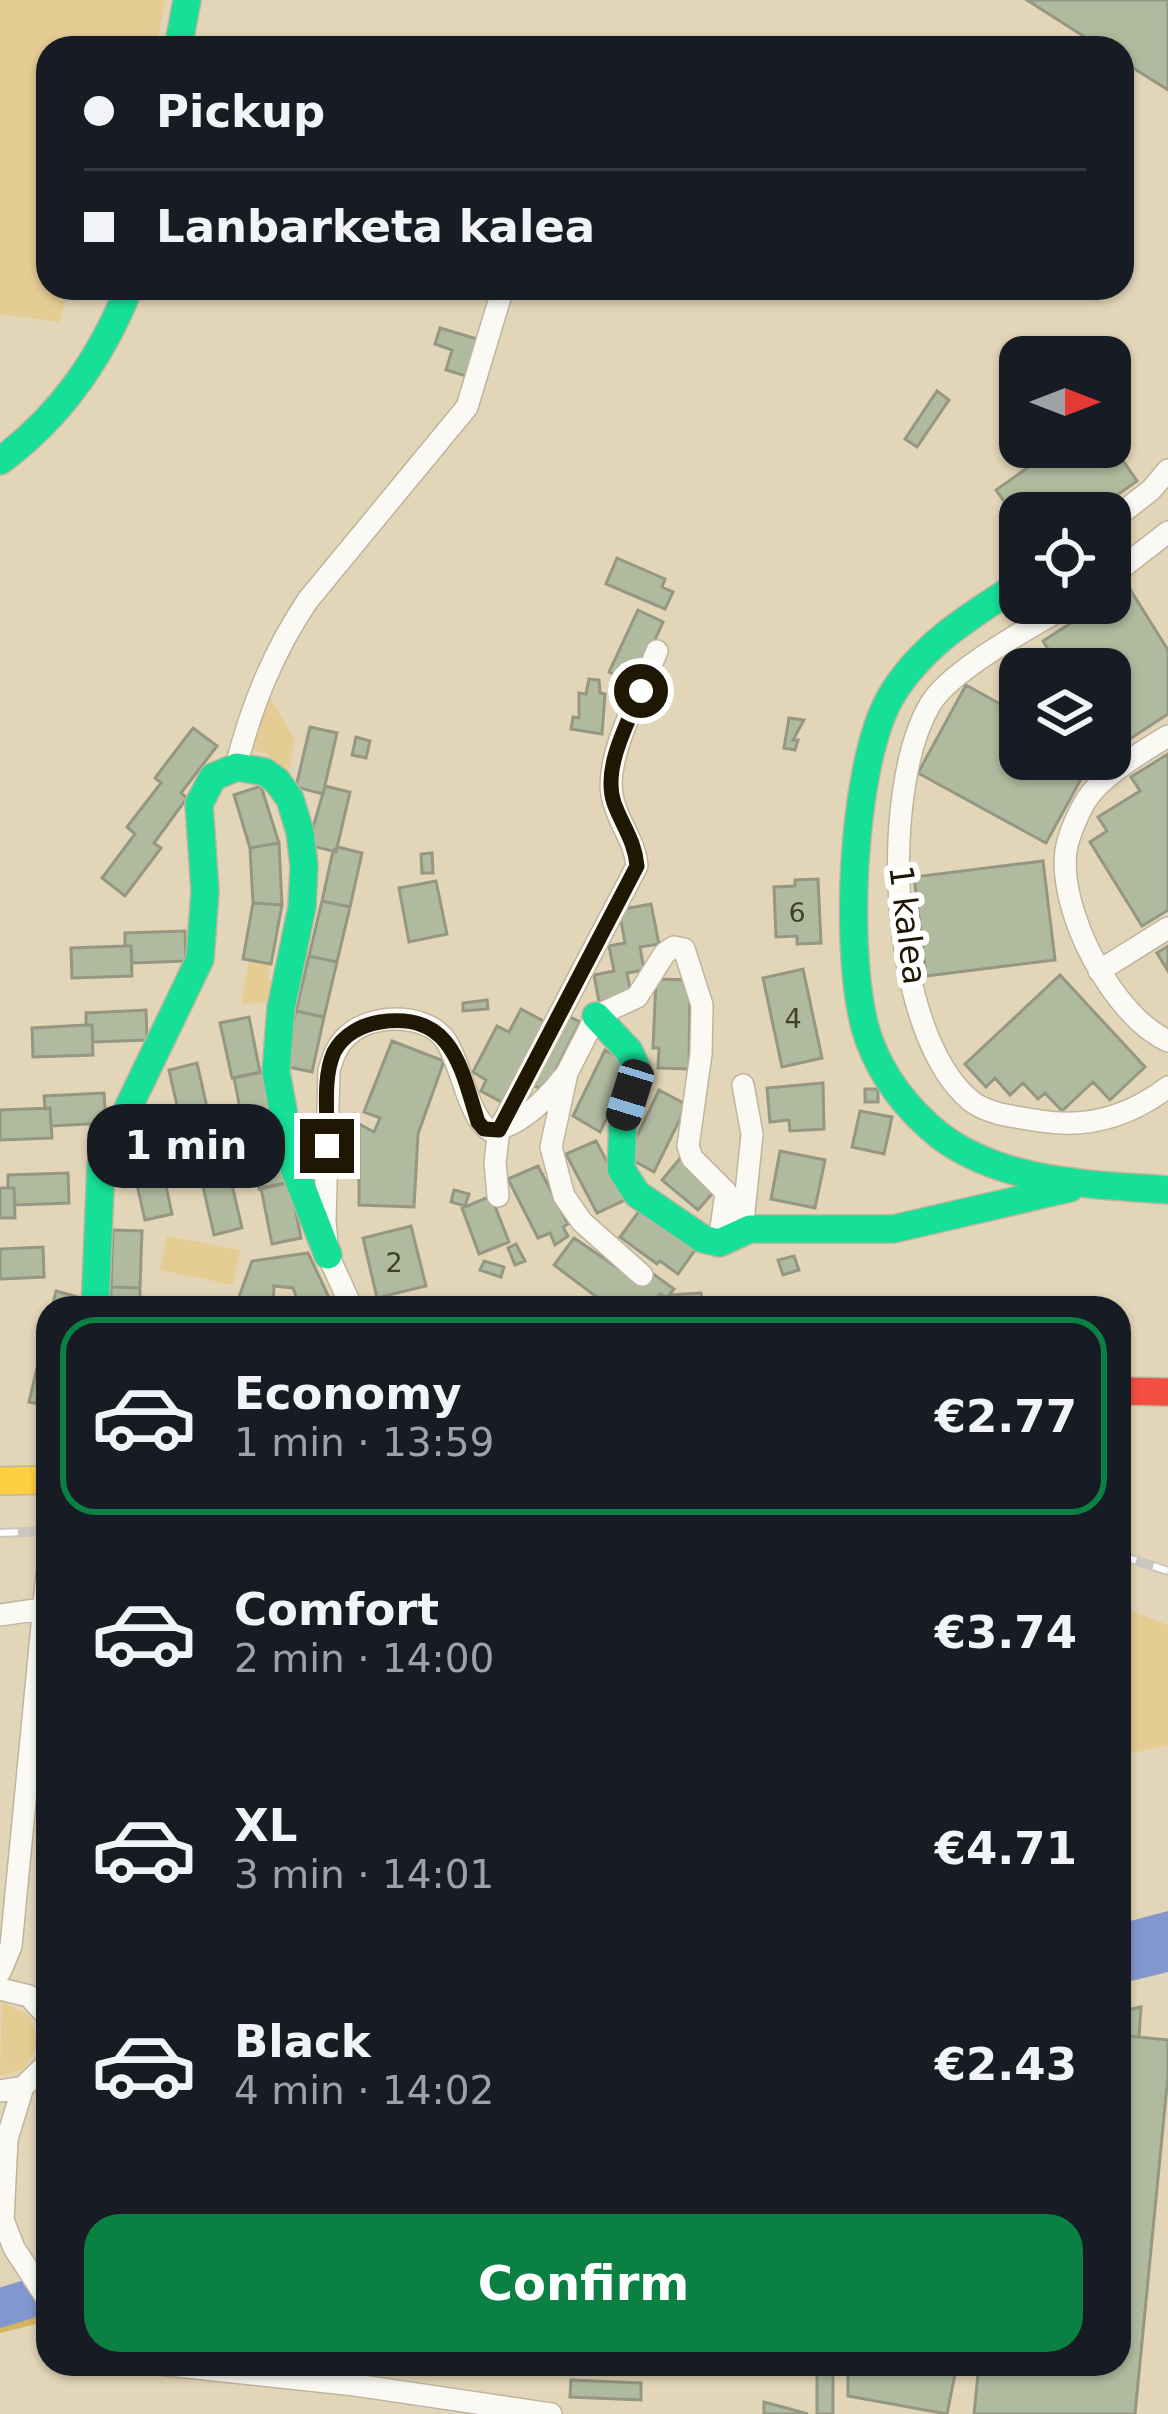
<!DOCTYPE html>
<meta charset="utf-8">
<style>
body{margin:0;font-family:"DejaVu Sans",sans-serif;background:#242831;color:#f1f3f6;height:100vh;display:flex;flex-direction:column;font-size:45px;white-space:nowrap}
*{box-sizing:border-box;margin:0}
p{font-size:39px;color:#9ea1a6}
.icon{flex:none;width:66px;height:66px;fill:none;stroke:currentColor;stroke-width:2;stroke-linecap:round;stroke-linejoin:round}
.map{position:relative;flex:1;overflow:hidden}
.panel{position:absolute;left:36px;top:1296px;width:1095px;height:1080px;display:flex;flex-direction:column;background:#171b24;border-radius:36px;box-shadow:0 3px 9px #0004}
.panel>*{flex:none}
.banner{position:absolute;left:36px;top:36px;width:1098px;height:264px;border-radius:36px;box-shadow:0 3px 9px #0004;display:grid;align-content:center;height:264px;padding:0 48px;background:#171b24}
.needle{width:78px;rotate:90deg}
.buttons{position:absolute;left:999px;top:336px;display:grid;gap:24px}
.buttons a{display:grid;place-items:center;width:132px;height:132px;border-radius:24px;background:#171b24;box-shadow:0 3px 9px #0004;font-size:60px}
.end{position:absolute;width:54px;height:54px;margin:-27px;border:15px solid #1f1703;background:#fff;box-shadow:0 0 0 6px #fff}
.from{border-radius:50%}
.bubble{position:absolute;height:84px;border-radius:36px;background:#171b24;box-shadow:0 3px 9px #0004;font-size:39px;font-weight:600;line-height:84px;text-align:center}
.car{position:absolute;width:36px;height:72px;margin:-36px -18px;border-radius:15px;box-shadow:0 0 9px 3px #0007;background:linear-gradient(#222 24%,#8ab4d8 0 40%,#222 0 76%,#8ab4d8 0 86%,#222 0)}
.banner b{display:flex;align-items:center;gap:42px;height:114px;font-size:45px}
.banner b+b{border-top:3px solid #363941}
.banner i{width:30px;height:30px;background:#f1f3f6}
ul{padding:21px 0 0;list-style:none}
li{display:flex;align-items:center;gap:36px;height:198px;margin:0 24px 18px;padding:0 24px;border:6px solid transparent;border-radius:36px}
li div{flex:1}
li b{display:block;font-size:45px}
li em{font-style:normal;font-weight:600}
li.on{border-color:#0b8043}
li>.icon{width:108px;height:108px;stroke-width:1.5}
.cta{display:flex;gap:24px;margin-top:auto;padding:24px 48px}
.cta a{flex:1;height:138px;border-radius:36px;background:#0b8043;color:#fff;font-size:48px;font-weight:600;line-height:138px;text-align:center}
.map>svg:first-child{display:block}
</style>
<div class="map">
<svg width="1168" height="2414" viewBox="0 0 1168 2414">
<rect width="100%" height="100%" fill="#e2d5b8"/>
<!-- green -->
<path fill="#e5cc93" d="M0,0H165L156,48H48V288H68L60,322L0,314Z
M266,690L295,740L288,772L265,753L247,749Z
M249,960L271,964L267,978L272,980L269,1001L241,1005Z
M167,1236L240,1250L233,1285L160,1270Z
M1119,1606L1168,1625V1745L1119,1756Z
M2,2002L29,2015L39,2043L24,2069L0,2076Z"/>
<!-- forest -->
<path fill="#d5b65e" d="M48,2293V2321L0,2333V2304Z"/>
<!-- water -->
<path fill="#8297cd" d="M1168,1911V1972L1119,1984V1924Z
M8,2293L25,2317L0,2328V2296Z"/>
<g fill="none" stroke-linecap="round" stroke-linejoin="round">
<!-- river -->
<path stroke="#8297cd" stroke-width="39" d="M0,2308L48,2293"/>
</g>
<!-- building -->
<path fill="#afba9e" stroke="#969783" stroke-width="3" d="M1027,0H1168V90L1122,61V48H1102Z
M440,328L484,341L473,378L446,370L452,350L435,344Z
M937,391L949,400L917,447L905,439Z
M1110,442L1137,481L1092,513H1020V524L996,490L1057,447H1110Z
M617,558L665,579L662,587L673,592L665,609L606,584Z
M1128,586L1168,650V714L1113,750L1110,669H1061L1043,641L1102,603H1110V598Z
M638,610L663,622L635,684L609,672Z
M589,679L599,680L600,693L605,694L602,734L571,729L573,717L579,718V693L586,694Z
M966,685L1020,715V759H1092L1046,843L918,773Z
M789,718L804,720L793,740H798L795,750L784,748Z
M310,727L337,733L323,794L296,787Z
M193,728L217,746L181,793L187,798L154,843L161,848L125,896L102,878L135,834L127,827L161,783L155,778Z
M356,737L370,741L366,758L352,755Z
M1168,754V910L1142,926L1090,842L1107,831L1098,817L1140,791L1131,777Z
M261,786L279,843L250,848L234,795Z
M325,786L350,792L336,852L308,845Z
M279,843L282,905L253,903L250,848Z
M338,847L362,853L350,907L322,901L333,851Z
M432,853L433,873H422L421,854Z
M1043,861L1055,960L926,976L914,877Z
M818,879L821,943L797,944V936L776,937L774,887L795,886V880Z
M436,881L447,934L409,942L399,888Z
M322,901L350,907L337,962L309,956Z
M253,903L282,905L271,964L243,959Z
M651,904L659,944L640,947L644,970L627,973L631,995L599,1002L594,975L614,971L609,946L625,943L619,910Z
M185,931L186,961L132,963L131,946H125V933Z
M125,946H131L132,976L72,978L71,948Z
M1168,946V971L1157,953Z
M309,956L337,962L324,1017L296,1011Z
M803,969L822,1058L782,1067L763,978Z
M1060,975L1145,1067L1110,1100L1093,1082L1062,1111L1045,1093L1038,1099L1023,1083L1010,1095L995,1078L986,1087L965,1064Z
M656,979L690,980L689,1069L658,1068L659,1048H653Z
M487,1000L488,1009L463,1011V1003Z
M521,1009L549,1024L507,1105L481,1091L486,1080L473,1072L497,1026L509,1032Z
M146,1010L147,1040L93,1042L92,1025H86V1013Z
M296,1011L324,1017L312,1072L284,1066Z
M566,1015L580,1022L545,1091L531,1084Z
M249,1017L260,1072L232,1078L220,1023Z
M86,1025H92L93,1055L33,1057L32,1028Z
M392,1041L444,1061L418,1134L414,1207L359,1205V1124L374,1132L380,1118L364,1112Z
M605,1050L633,1065L600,1132L573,1116Z
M197,1063L209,1116L181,1123L169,1070Z
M263,1072L274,1128L245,1134L234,1078Z
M823,1083L824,1129L790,1131L789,1120L770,1122L767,1088Z
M865,1089H878V1102H865Z
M659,1090L687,1105L654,1172L627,1157Z
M104,1093L106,1123L51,1126L50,1108L45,1109L44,1096Z
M50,1108L52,1138L0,1140V1110Z
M860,1111L892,1117L884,1154L852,1147Z
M213,1115L226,1172L197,1179L185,1122Z
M276,1127L288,1183L259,1189L247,1133Z
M596,1141L627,1199L597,1213L566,1154Z
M780,1151L825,1160L815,1208L771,1199Z
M682,1156L718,1187L698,1210L662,1180Z
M160,1157L172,1214L145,1220L132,1163Z
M538,1166L568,1224L563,1227L568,1236L555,1245L550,1233L538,1238L508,1179Z
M229,1172L242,1228L214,1235L201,1178Z
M68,1173L69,1203L15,1205L14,1188H8V1175Z
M290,1182L301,1238L272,1244L261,1188Z
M0,1188H14L15,1218H0Z
M454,1190L469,1194L465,1206L451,1202Z
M491,1196L509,1242L479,1254L462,1208Z
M640,1210L698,1246L678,1274L660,1261L657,1264L620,1237Z
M411,1226L426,1286L377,1298L363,1238Z
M113,1230L142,1231L140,1288L111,1287Z
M574,1238L643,1285L652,1273L674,1289L669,1295L701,1293L702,1303L668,1306V1298L660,1294L650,1307L639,1298L631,1308H620L609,1300L606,1304L554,1265Z
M516,1244L525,1261L515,1265L508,1248Z
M43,1247L44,1277L0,1279V1249Z
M308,1253L334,1308H300L293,1288L274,1286L273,1308H235L252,1261Z
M794,1256L799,1270L783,1275L778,1260Z
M484,1261L504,1267L501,1277L480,1270Z
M111,1287L140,1288V1308H111Z
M56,1291L82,1298L80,1308H52Z
M42,1347L48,1348V1406L29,1402Z
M1141,2007L1139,2037L1119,2035V2012Z
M1119,2035L1168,2040V2075L1135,2414H974L979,2364H1119Z
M817,2364H833V2414H817Z
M848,2364H957L947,2414L848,2396Z
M571,2380L641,2383V2400L570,2397Z
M764,2402L779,2406L808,2414H764Z"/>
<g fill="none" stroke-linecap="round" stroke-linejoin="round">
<defs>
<path id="street" d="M1110,522L1151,490L1168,470
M1110,577L1168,532
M1071,603C1034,626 953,668 931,703C878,790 889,1034 971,1101C989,1115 1018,1117 1040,1121C1088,1129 1130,1116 1168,1087
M1168,736C1145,750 1101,776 1087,799C1079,811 1068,836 1066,851C1058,911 1113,1016 1168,1041
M236,766C252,705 273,652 308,600L467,407L503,288
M1099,971L1168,928
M498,1196L495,1162L499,1130L637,866C635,839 616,821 612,795C605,755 642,689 657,651
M742,1232L752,1134L743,1085
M642,1275L582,1222L564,1196L551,1147L567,1073L596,1016L637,997L665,953L674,947L684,949L702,1005L701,1054L688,1146L692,1158L726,1192L719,1243
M352,1308L328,1255L325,1221L329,1071C333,1056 338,1042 352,1032C377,1013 428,1014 446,1041C462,1065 468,1119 491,1131C520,1125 545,1101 563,1078
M0,1615L48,1608
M0,1972L11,1946L47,1574
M0,1989L29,1996L48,2017
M0,2091L23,2087L48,2063
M0,2212L14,2248L48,2300
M3,2221L7,2139L23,2087
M159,2364L355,2385L551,2414"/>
<path id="fast" d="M178,48L187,0
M0,461C61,416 101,358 129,288
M1020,584C971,615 920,646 890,698C851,767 842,965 869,1040C883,1078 908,1110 939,1135C1003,1184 1092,1184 1168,1190
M596,1016L629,1051L637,1069L623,1119L621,1169L637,1194L703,1239L719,1243L750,1229H893L1070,1188
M95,1308L101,1164L200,959L205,891L199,804L213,777L237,767L265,772L277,781L290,799L300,832L304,866L302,907L281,1008L276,1072L293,1165L328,1255"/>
<path id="slow" d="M0,1481L48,1480"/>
<path id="jam" d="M1119,1391L1168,1392"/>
</defs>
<!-- street casing -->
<use href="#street" stroke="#bfb59e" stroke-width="24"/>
<!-- fast casing -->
<use href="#fast" stroke="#bfb59e" stroke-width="30"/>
<!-- slow casing -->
<use href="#slow" stroke="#bfb59e" stroke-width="30"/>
<!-- jam casing -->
<use href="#jam" stroke="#bfb59e" stroke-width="30"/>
<!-- street -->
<use href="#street" stroke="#fbf9f4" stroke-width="21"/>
<!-- fast -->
<use href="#fast" stroke="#16e098" stroke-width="27"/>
<!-- slow -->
<use href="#slow" stroke="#ffcf43" stroke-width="27"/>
<!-- jam -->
<use href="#jam" stroke="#f24e42" stroke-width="27"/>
<defs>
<path id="rail" d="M0,1533L48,1531
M1119,1555L1168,1571"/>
</defs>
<!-- rail casing -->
<use href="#rail" stroke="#cac7be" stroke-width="10"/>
<!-- rail -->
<use href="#rail" stroke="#fff" stroke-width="6" stroke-dasharray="18" stroke-linecap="butt"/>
</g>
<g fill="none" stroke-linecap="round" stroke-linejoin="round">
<!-- route -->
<path stroke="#1f1703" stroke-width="15" d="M327,1146C328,1118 322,1078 334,1052C343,1035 361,1025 380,1022C452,1011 461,1067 478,1122L484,1129L499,1130L637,866C635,841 622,825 614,803C602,768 628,723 641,691"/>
</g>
<g text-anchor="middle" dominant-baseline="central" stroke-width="12" stroke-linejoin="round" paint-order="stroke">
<!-- number labels -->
<g font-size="27" fill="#43402a">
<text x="797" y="912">6</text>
<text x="793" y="1018">4</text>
<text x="394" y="1262">2</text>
</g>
<!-- street labels -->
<g font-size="33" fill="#1f1703" stroke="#fff">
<text transform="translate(908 925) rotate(83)">1 kalea</text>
</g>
</g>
</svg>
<div class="buttons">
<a><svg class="needle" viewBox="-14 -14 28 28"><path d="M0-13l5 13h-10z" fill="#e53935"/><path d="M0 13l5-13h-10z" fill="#9ea1a6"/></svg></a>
<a><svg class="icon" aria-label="locate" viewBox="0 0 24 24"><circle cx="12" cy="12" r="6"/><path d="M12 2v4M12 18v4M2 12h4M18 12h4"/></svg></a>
<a><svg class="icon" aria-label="layers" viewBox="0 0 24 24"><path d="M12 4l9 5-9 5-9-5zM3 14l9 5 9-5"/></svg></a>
</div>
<i class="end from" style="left:641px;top:691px"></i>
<i class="end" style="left:327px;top:1146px"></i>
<div class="bubble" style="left:87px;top:1104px;width:198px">1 min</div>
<i class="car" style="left:630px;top:1095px;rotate:197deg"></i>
<div class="banner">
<b><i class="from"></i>Pickup</b>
<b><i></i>Lanbarketa kalea</b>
</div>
<section class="panel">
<ul>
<li class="on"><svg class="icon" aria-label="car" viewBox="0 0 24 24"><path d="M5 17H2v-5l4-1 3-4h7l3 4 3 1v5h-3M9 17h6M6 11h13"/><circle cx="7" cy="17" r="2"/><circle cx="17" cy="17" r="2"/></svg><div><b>Economy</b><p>1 min · 13:59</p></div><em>€2.77</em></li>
<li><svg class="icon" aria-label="car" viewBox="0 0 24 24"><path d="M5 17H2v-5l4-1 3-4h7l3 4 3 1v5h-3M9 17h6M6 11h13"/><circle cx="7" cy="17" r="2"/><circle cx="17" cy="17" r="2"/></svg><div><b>Comfort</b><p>2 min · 14:00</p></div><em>€3.74</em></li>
<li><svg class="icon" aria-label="car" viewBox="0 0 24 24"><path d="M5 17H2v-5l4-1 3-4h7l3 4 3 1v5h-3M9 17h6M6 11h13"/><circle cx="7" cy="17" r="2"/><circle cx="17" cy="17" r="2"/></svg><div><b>XL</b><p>3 min · 14:01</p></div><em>€4.71</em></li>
<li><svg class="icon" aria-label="car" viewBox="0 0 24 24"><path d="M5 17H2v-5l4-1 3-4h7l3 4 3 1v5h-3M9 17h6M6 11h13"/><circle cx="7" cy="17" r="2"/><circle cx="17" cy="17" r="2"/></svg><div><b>Black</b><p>4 min · 14:02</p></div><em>€2.43</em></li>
</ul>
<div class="cta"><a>Confirm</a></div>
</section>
</div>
